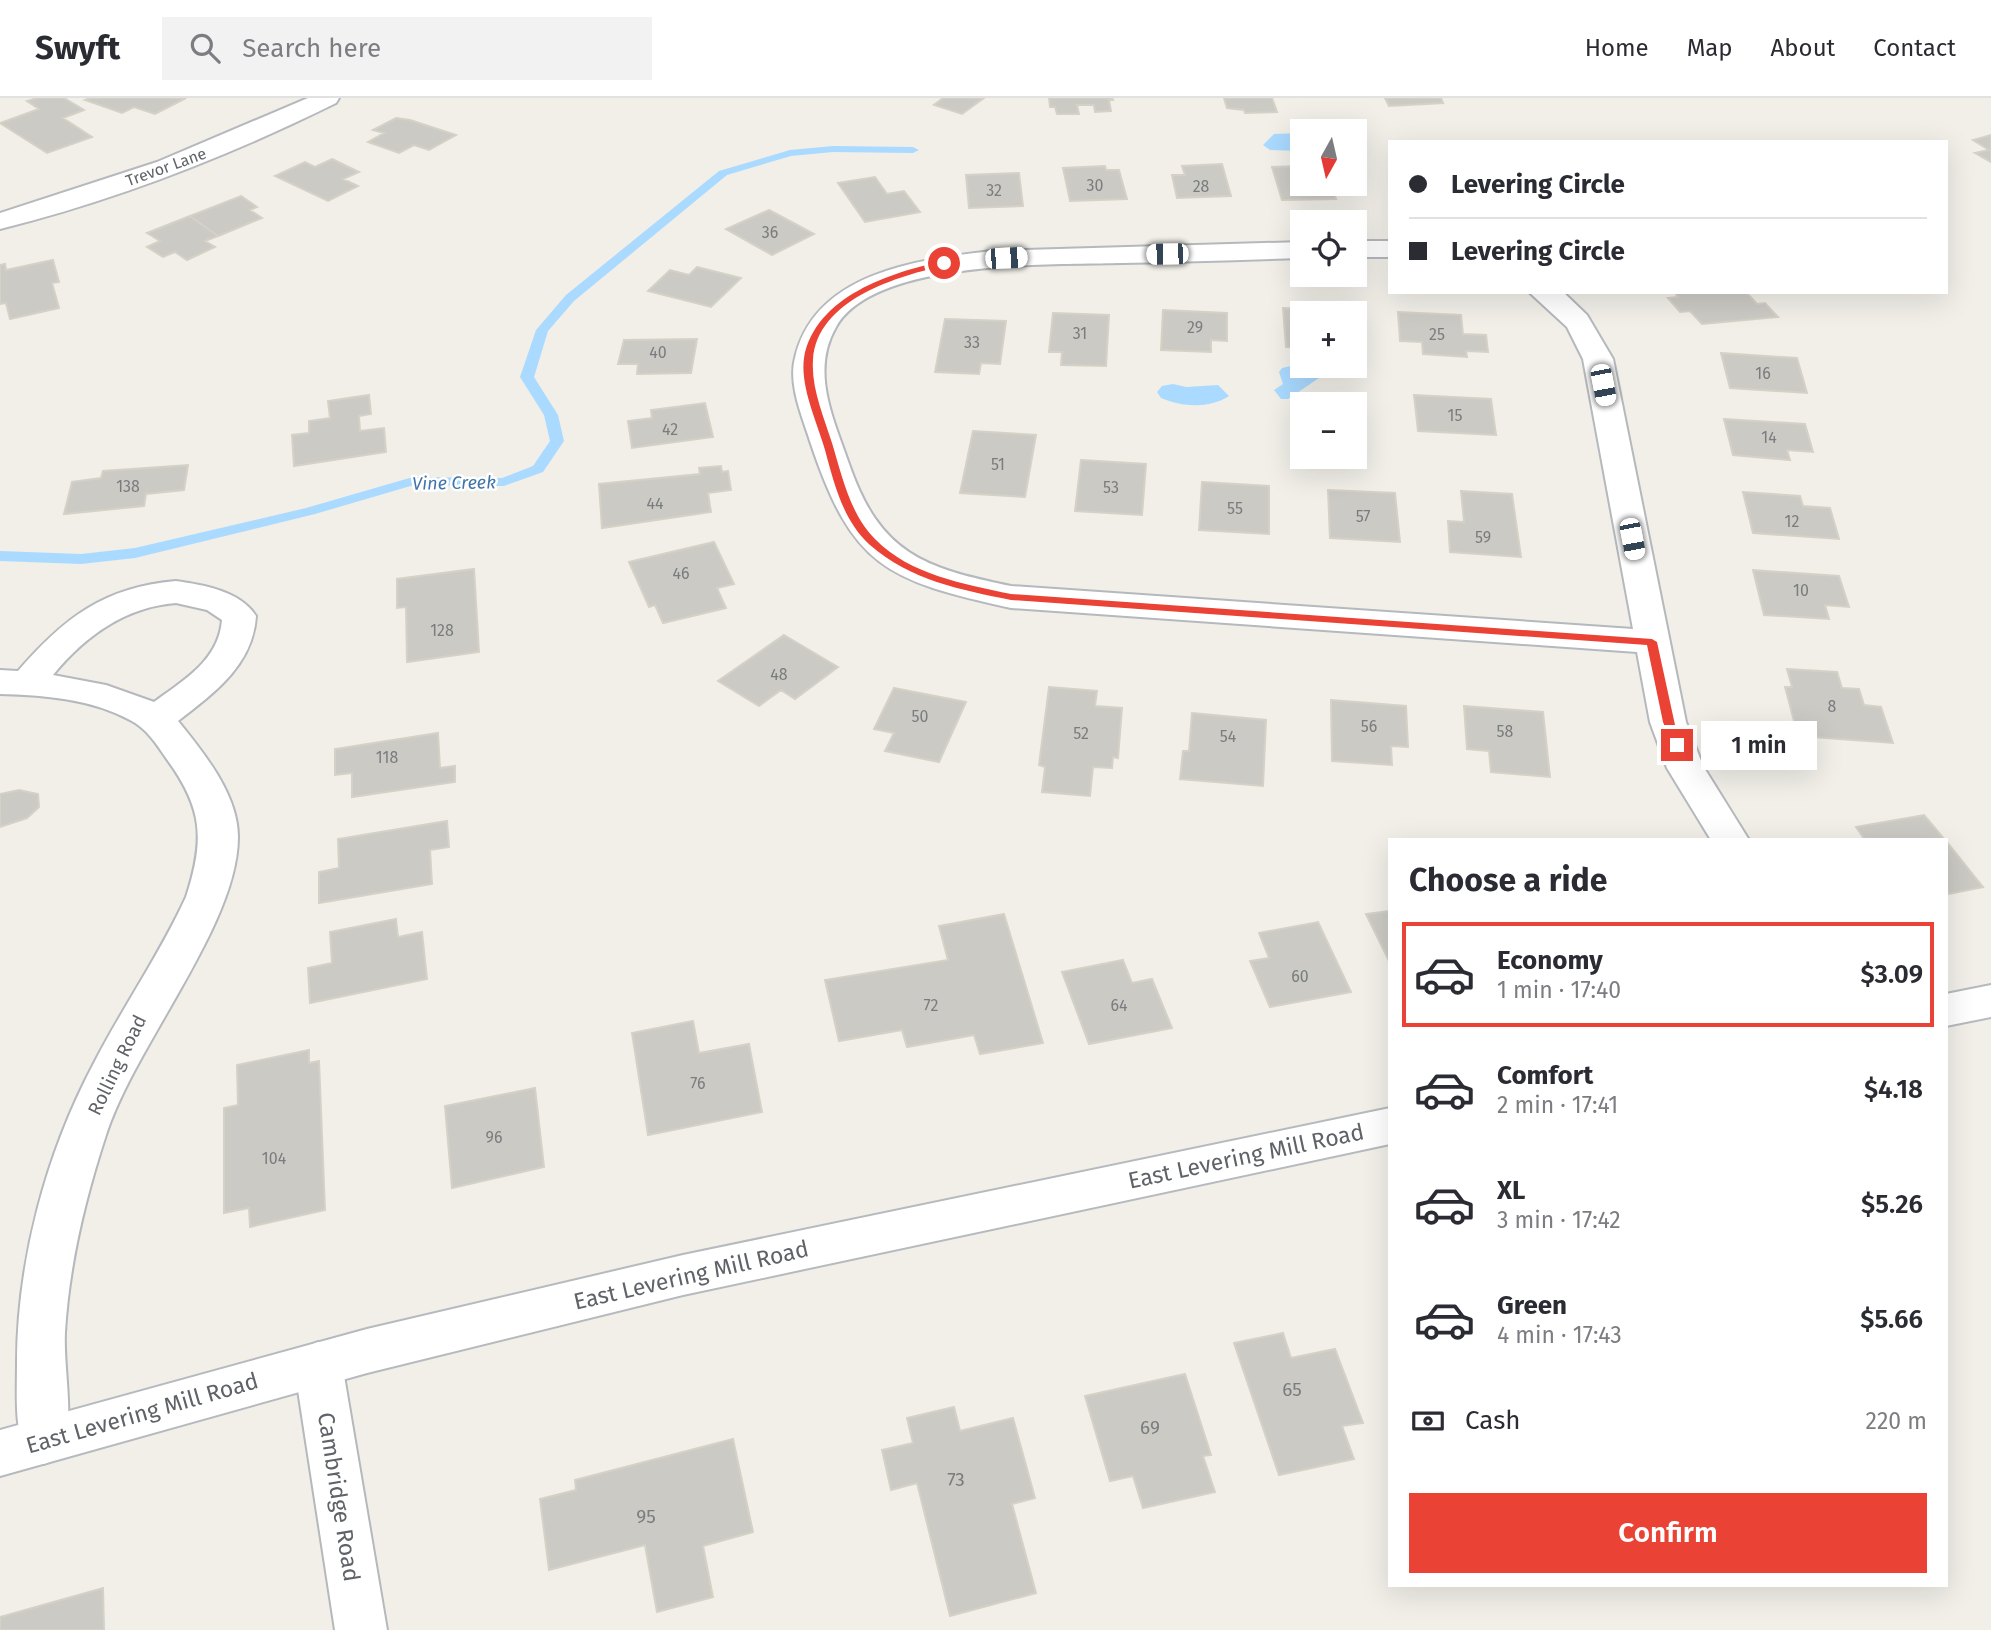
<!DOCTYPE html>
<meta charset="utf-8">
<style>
body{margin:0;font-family:"Fira Sans",sans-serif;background:#f2f2f3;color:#2b2b33;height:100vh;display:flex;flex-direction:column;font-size:26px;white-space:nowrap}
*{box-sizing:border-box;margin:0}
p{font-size:23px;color:#7c7c81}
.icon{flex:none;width:38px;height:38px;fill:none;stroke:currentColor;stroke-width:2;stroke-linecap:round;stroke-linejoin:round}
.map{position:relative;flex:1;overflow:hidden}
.side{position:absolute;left:1388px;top:740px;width:560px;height:749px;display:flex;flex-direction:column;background:#fff;border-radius:0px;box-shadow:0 7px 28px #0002}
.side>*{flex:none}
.banner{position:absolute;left:1388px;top:42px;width:560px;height:154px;border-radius:0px;box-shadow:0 7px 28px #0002;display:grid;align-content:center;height:154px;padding:0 21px;background:#fff}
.needle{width:46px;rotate:188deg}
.tools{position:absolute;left:1290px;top:21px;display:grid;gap:14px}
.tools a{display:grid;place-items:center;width:77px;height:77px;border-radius:0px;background:#fff;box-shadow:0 7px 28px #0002;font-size:35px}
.end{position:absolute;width:32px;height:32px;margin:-16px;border:9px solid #ea4335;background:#fff;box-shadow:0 0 0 4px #fff}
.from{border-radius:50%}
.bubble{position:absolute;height:49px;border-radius:0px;background:#fff;box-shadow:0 7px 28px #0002;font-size:23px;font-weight:600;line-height:49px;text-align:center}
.car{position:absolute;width:21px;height:42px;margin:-21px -10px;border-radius:9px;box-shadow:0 0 5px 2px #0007;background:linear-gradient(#fff 24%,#345 0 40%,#fff 0 76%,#345 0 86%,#fff 0)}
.banner b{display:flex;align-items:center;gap:24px;height:66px;font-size:26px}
.banner b+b{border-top:2px solid #e1e1e2}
.banner i{width:18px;height:18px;background:#2b2b33}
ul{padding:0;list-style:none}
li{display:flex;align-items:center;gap:21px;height:105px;margin:0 14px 10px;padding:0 7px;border:4px solid transparent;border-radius:0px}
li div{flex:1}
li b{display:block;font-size:26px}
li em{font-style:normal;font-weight:600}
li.active{border-color:#ea4335}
li>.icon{width:63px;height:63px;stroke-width:1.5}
h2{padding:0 21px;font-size:32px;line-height:84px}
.pay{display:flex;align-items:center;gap:18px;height:77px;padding:0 21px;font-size:26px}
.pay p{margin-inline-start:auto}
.cta{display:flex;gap:14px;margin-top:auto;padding:14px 21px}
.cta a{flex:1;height:80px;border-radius:0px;background:#ea4335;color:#fff;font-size:28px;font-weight:600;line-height:80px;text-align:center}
header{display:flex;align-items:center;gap:42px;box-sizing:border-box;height:98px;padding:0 35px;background:#fff;border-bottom:2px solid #e1e1e2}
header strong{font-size:33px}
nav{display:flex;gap:38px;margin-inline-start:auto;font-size:24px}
.search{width:490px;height:63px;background:#f2f2f3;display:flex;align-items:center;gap:18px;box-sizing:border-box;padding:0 24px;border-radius:0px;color:#7c7c81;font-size:26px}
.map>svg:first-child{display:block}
</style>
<header>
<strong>Swyft</strong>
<div class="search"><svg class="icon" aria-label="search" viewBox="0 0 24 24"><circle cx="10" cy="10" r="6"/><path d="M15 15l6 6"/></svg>Search here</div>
<nav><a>Home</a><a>Map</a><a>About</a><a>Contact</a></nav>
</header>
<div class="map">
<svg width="1991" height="1532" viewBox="0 0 1991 1532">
<rect width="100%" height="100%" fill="#f1efe8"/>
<!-- water -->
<path fill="#aadaff" d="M1302,35V53L1270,52L1263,47L1274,36Z
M1295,267L1316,275L1319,280L1288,301H1281L1274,292L1283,286L1279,274L1282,270Z
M1173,286L1186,289L1218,287L1229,298C1209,311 1182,309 1161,300L1157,294L1162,288Z"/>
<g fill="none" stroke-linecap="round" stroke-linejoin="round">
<!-- stream -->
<path fill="#aadaff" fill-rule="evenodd" d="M833,48L913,49L919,52L913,55L833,54L791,58L727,77L574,203L548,233L534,279L558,317L564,343L543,374L504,388L414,387L315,416L135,460L81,466L0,463V453L81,456L135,450L306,410L413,379L502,380L533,368L550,343L544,317L520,279L536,232L566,197L719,73L790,52Z"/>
</g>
<!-- building -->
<path fill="#cccac5" stroke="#d6d1c6" stroke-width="2" d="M37,0H64L84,12L63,20L92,39L47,55L0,25L39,11L27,3Z
M90,0H186L155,16L134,9L122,15L85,2Z
M943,0H984L962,16L934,7Z
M1049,0H1112L1113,2H1109L1111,13L1095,14L1094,7H1077L1079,16H1057L1055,9H1050Z
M1224,0H1272L1277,14L1245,15L1244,12L1227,10Z
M1385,0H1441L1443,5L1389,8Z
M396,20L410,22L456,37L429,52L414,47L399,55L368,44L384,35L373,32Z
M1991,37V64L1975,55L1989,52L1973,42Z
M332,61L359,74L343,81L358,88L328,103L275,78L305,64L315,69Z
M1222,66L1231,98L1177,100L1172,77H1185L1182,68Z
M1105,68L1106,72H1119L1127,101L1070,103L1063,70Z
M1302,68V86H1331L1336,101L1282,102L1272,69Z
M1019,75L1023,108L969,110L966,77Z
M875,79L887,96L904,93L920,114L865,124L838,85Z
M241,98L257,109L250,112L262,120L218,138L190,118Z
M769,112L814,136L772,157L726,131Z
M190,118L218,138L205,143L215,149L187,162L175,154L163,159L147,149L160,143L147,135Z
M53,162L59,184L52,185L59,210L10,221L6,205L0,206V167L5,166L6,172Z
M697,169L741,180L711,209L648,193L670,172L689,177Z
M1746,194L1757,206L1765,205L1778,219L1702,226L1690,213L1680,214L1668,200L1678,199L1675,195L1682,194Z
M1283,210L1343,211V215H1302V250L1286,249Z
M1163,212L1227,215V243L1211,242V254L1161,252Z
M1398,214L1461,217L1463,236L1486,237L1488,254L1466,253L1467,259L1423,256L1422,244L1400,243Z
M1053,215L1109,217L1106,268L1061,267L1062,254H1049Z
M945,221L1006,223L1000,266L981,265L979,276L935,274Z
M697,241L691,275L637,276L638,266H618L624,242Z
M1721,255L1797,260L1807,295L1730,290Z
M369,297L371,316L359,318L360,333L384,330L386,354L294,368L292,337L309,335V323L330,320L328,303Z
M1414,297L1491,301L1496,337L1418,333Z
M705,305L713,339L632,350L628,323L652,320L651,312Z
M1724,321L1805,326L1813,354L1787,352L1790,362L1733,357Z
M973,333L1036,337L1025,399L960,395Z
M1081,362L1146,366L1142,417L1075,413Z
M188,367L184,392L146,396L144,408L64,416L72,384L101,380L103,373Z
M721,368L722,374L728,373L731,392L708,395L711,414L602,430L599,386L700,376L699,370Z
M1202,384L1269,388V436L1199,432Z
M1328,392L1395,395L1400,444L1330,440Z
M1461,393L1512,396L1521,459L1450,454L1448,423L1464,424Z
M1743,394L1800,398L1803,408L1830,410L1839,441L1753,435Z
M714,444L734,486L717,490L726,510L663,525L655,507L649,509L629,464Z
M474,471L479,554L407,564L406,509L397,510V481Z
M1753,472L1839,478L1849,509L1825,507L1829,521L1764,517Z
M784,537L838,569L795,601L781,592L759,608L718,583Z
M1787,571L1837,574L1842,590L1859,591L1864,607L1881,609L1893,645L1798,638L1785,589H1792Z
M1049,589L1097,593L1095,608L1122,610L1118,660L1113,659L1112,670L1093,669L1090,698L1042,694L1045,669L1039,667Z
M894,590L966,604L939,664L885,653L894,635L874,631Z
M1331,602L1406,608L1408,649L1391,648L1392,667L1332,663Z
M1464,608L1543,614L1550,679L1491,674L1489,653L1467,651Z
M1192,615L1266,622L1263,688L1180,681L1183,653H1189Z
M438,635L440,670L455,668V684L352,699V675L335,677V651Z
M19,692L38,696L39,709L27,720L0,729V696Z
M1924,717L1945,742H1865L1856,729Z
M447,723L449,749L430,752L432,786L319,805V774L339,770L338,741Z
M1946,743L1983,789L1949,796L1946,792Z
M1390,813V865L1366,816Z
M1004,816L1043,945L980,956L974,937L907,949L902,932L839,943L825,882L948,862L939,828Z
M396,821L398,839L422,834L427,881L310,905L308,870L332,865L330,834Z
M1318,824L1351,894L1270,909L1250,863L1269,860L1259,835Z
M1123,862L1132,885L1152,881L1172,930L1089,946L1062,874Z
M693,923L699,955L749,946L762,1014L648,1037L632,935Z
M309,952V965L319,963L325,1112L250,1129L249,1110L224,1115V1010L238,1007L237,967Z
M535,990L544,1069L452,1090L445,1008Z
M1283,1235L1291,1260L1335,1251L1363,1325L1342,1328L1354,1361L1279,1377L1234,1245Z
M1185,1276L1211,1357L1203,1358L1215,1394L1143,1410L1133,1378L1110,1383L1085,1298Z
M954,1309L960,1333L1013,1320L1035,1400L1012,1406L1036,1495L950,1518L917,1385L891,1392L882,1352L913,1345L907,1320Z
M733,1341L753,1434L703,1448L713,1499L657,1514L645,1447L549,1472L540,1401L576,1392L575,1382Z
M103,1490L104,1532H0V1519Z"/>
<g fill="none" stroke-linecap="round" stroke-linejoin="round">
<defs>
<path id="street" d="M308,0H339L336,5C229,58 116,102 0,131V115L157,64Z
M1354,143H1390V159H1354Z
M1302,144V160C1242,162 1182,164 1122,165C1053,167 874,161 836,229C810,274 834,322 849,366C880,456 924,470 1011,488L1633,531L1583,261L1567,229L1529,194H1563L1587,217L1613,261L1686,624L1703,668L1749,742H1711L1667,670L1650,624L1637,554L1011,510C885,482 852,469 810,343C802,318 788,286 795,260C815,174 918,162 991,153Z
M176,483C204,487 240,493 256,518C253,567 214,595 178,623C203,654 238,696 238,739C238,827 135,947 106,1037C85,1101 69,1167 65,1234C63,1272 76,1325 61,1359L44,1366L27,1359C14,1331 17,1296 17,1265C17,1164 46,1056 93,967C122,910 159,858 186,799C205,741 203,710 166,660C156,645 146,630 130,622C92,601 43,597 0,596V572L18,573C64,520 104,489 176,483ZM176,505L207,512L222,522C219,562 184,582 154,604L106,587L53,577C85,538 125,509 176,505Z
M318,1244L335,1251L342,1266L387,1532H335L294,1266L301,1251Z"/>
<path id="secondary" d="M1991,887V919L1946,928V896Z
M1390,1010V1046L683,1197L367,1275L0,1378V1332L367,1231L683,1157Z"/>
</defs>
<!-- street casing -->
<use href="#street" stroke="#b5b8bc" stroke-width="4"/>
<!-- secondary casing -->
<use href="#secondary" stroke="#b6babf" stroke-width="4"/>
<!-- street -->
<use href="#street" fill="#fff" fill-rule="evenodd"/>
<!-- secondary -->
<use href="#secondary" fill="#fff" fill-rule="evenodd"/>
</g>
<!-- route -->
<path fill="#ea4335" d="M944,163L947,167C898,178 817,201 813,262C811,290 824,319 832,345C842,378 850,416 875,441C910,477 964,486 1011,496L1652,541L1657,544L1680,650H1673L1663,624L1647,547L1011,502C961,492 910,482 870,447C843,423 834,385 825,352C817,324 800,289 804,260C815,198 892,174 944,163Z"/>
<g text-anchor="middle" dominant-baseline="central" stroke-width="5" stroke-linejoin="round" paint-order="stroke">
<!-- far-street labels -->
<g font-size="16" fill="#5f6368" stroke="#fff">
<text transform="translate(166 69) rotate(-20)">Trevor Lane</text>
</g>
<!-- number labels -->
<g font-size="16" fill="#7a7d7f">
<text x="1095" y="87">30</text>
<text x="1201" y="88">28</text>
<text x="994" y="92">32</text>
<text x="770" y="134">36</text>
<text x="1195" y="229">29</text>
<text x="1080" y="235">31</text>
<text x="1437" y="236">25</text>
<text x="972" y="244">33</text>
<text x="658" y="254">40</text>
<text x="1763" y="275">16</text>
<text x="1455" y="317">15</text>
<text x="670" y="331">42</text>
<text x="1769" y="339">14</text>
<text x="998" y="366">51</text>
<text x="128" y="388">138</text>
<text x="1111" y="389">53</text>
<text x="655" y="405">44</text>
<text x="1235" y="410">55</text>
<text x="1363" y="418">57</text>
<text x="1792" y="423">12</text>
<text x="1483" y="439">59</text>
<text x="681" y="475">46</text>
<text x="1801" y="492">10</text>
<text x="442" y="532">128</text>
<text x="779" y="576">48</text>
<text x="1832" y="608">8</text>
<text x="920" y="618">50</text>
<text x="1369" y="628">56</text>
<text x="1505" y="633">58</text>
<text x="1081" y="635">52</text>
<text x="1228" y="638">54</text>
<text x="387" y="659">118</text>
<text x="1300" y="878">60</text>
<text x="931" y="907">72</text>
<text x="1119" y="907">64</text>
<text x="698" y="985">76</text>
<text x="494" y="1039">96</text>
<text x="274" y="1060">104</text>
</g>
<!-- far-water labels -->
<g font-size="18" font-style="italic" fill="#4174aa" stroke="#fff">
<text transform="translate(454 385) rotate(-1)">Vine Creek</text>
</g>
<!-- street labels -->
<g font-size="19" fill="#5f6368" stroke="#fff">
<text transform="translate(117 967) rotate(-64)">Rolling Road</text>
</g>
<!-- near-number labels -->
<g font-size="19" fill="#7a7d7f">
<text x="1292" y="1291">65</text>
<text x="1150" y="1329">69</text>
<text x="956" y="1381">73</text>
<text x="646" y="1418">95</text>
</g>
<!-- near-street labels -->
<g font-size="23" fill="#5f6368" stroke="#fff">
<text transform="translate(1246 1058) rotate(-12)">East Levering Mill Road</text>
<text transform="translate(691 1177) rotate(-13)">East Levering Mill Road</text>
<text transform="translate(142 1315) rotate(-16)">East Levering Mill Road</text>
<text transform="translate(339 1399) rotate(81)">Cambridge Road</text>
</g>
</g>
</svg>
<div class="tools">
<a><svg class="needle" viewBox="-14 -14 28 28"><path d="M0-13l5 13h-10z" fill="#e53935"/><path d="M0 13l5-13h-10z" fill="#7c7c81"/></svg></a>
<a><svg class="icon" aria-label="locate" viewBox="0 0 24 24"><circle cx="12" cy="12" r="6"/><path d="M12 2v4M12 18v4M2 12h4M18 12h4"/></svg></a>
<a>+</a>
<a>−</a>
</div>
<i class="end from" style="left:944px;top:165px"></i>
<i class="end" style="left:1677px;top:647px"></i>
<div class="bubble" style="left:1701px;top:623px;width:116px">1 min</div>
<i class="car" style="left:1167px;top:156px;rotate:269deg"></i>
<i class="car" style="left:1006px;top:160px;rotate:87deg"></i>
<i class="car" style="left:1603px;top:287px;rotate:169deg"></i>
<i class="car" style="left:1632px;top:441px;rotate:169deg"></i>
<div class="banner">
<b><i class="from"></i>Levering Circle</b>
<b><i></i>Levering Circle</b>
</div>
<section class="side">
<h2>Choose a ride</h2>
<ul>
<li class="active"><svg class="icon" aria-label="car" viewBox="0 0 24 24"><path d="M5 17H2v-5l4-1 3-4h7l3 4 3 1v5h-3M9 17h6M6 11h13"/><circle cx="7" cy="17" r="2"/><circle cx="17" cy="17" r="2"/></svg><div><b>Economy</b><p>1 min · 17:40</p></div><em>$3.09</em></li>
<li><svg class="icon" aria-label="car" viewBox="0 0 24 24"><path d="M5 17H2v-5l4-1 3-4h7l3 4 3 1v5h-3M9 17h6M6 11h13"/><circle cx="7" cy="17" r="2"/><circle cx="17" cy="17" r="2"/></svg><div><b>Comfort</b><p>2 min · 17:41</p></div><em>$4.18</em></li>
<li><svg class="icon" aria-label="car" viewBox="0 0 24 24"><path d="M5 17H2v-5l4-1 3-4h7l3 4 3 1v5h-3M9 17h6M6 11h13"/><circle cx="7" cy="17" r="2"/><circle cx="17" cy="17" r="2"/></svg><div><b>XL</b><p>3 min · 17:42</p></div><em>$5.26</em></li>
<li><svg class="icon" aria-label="car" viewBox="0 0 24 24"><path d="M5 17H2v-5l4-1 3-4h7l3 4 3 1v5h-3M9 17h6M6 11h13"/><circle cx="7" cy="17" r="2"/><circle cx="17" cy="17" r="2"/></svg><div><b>Green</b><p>4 min · 17:43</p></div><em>$5.66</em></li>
</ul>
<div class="pay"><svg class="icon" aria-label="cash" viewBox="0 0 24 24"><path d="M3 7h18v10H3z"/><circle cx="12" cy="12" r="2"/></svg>Cash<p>220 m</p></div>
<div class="cta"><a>Confirm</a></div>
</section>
</div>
